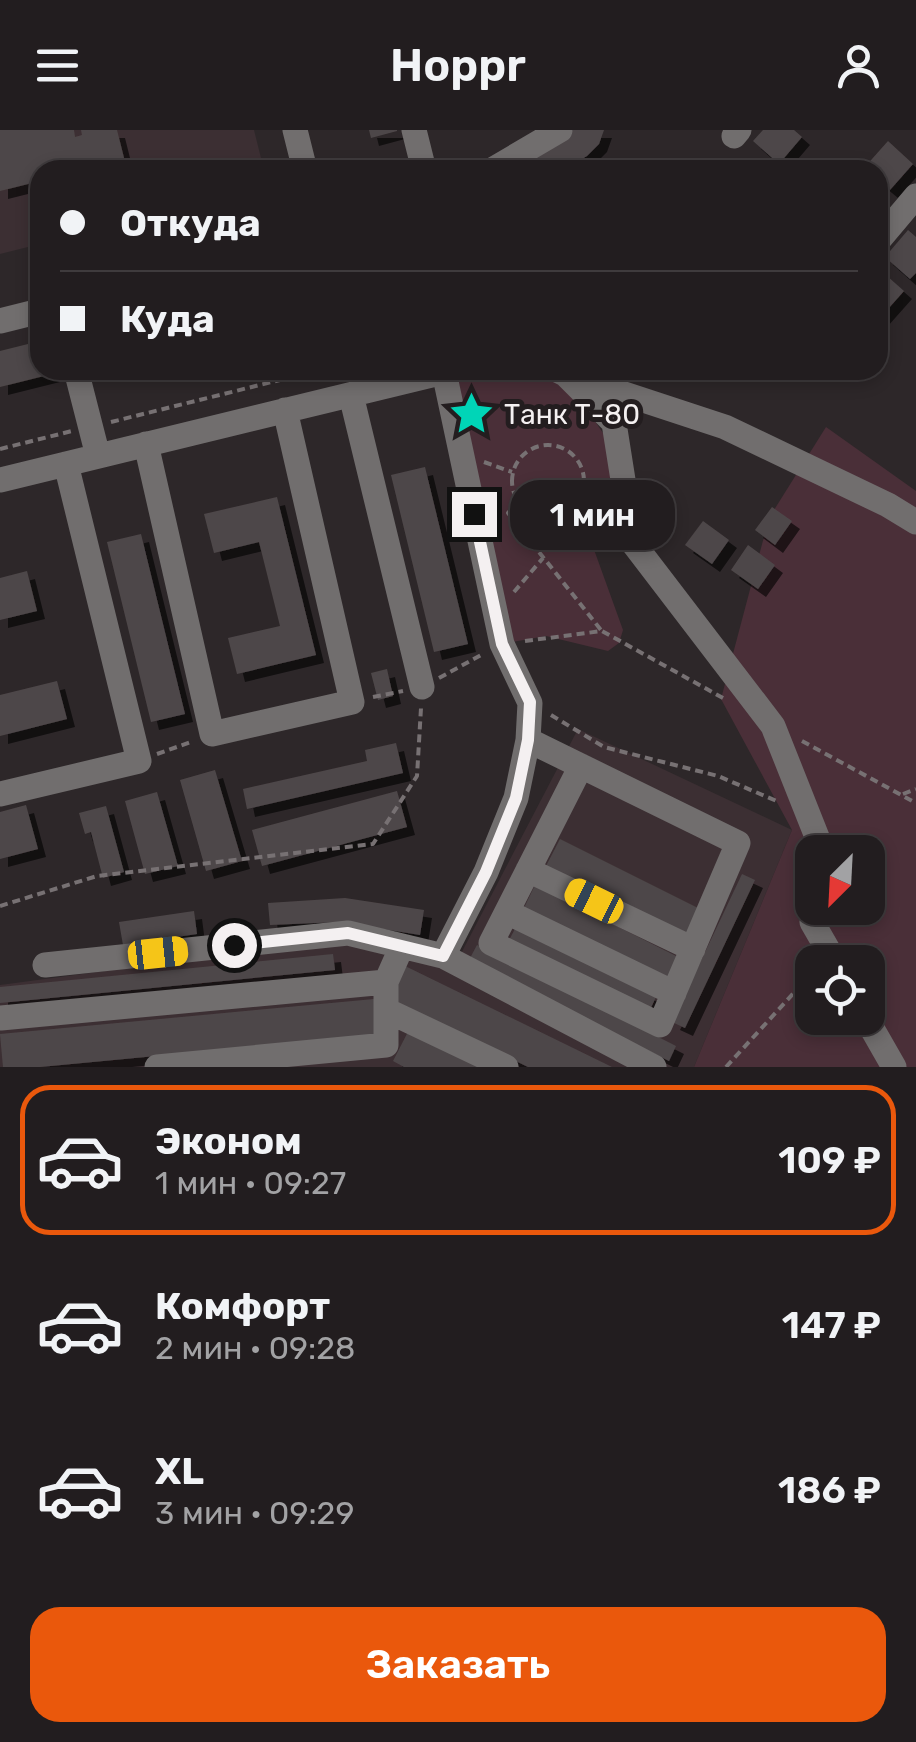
<!DOCTYPE html>
<html lang="ru">
<meta charset="utf-8">
<style>
body{margin:0;font-family:Rubik,sans-serif;background:#2a2628;color:#f1f3f6;height:100vh;display:flex;flex-direction:column;font-size:38px;white-space:nowrap}
*{box-sizing:border-box;margin:0}
p{font-size:32px;color:#a2a2a4}
.icon{flex:none;width:55px;height:55px;fill:none;stroke:currentColor;stroke-width:2;stroke-linecap:round;stroke-linejoin:round}
.map{position:relative;height:937px;overflow:hidden}
.details{display:flex;flex-direction:column;background:#221d1f;flex:1}
.details>*{flex:none}
.guide{position:absolute;left:30px;top:30px;width:858px;height:220px;border-radius:30px;box-shadow:0 5px 15px #0003,0 0 0 2px #3f3b3d;display:grid;align-content:center;height:220px;padding:0 30px;background:#221d1f}
.needle{width:65px;rotate:204deg}
.fabs{position:absolute;left:795px;top:705px;display:grid;gap:20px}
.fabs a{display:grid;place-items:center;width:90px;height:90px;border-radius:20px;background:#221d1f;box-shadow:0 5px 15px #0003,0 0 0 2px #3f3b3d;font-size:50px}
.end{position:absolute;width:45px;height:45px;margin:-22px;border:12px solid #f4f0f1;background:#111;box-shadow:0 0 0 5px #111}
.from{border-radius:50%}
.bubble{position:absolute;height:70px;border-radius:30px;background:#221d1f;box-shadow:0 5px 15px #0003,0 0 0 2px #3f3b3d;font-size:32px;font-weight:600;line-height:70px;text-align:center}
.car{position:absolute;width:30px;height:60px;margin:-30px -15px;border-radius:12px;box-shadow:0 0 8px 2px #0007;background:linear-gradient(#f5c518 24%,#345 0 40%,#f5c518 0 76%,#345 0 86%,#f5c518 0)}
.guide b{display:flex;align-items:center;gap:35px;height:95px;font-size:38px}
.guide b+b{border-top:2px solid #3f3b3d}
.guide i{width:25px;height:25px;background:#f1f3f6}
ul{padding:18px 0 0;list-style:none}
li{display:flex;align-items:center;gap:30px;height:150px;margin:0 20px 15px;padding:0 10px;border:5px solid transparent;border-radius:30px}
li div{flex:1}
li b{display:block;font-size:38px}
li em{font-style:normal;font-weight:600}
li.selected{border-color:#ea580c}
li>.icon{width:90px;height:90px;stroke-width:1.5}
.action{display:flex;gap:20px;margin-top:auto;padding:20px 30px}
.action a{flex:1;height:115px;border-radius:30px;background:#ea580c;color:#fff;font-size:40px;font-weight:600;line-height:115px;text-align:center}
header{display:flex;justify-content:space-between;align-items:center;height:130px;padding:0 30px;background:#221d1f;font-size:45px;font-weight:600}
.map>svg:first-child{display:block}
</style>
<header><svg class="icon" aria-label="menu" viewBox="0 0 24 24"><path d="M4 6h16M4 12h16M4 18h16"/></svg>Hoppr<svg class="icon" aria-label="person" viewBox="0 0 24 24"><circle cx="12" cy="8" r="4"/><path d="M4 21q1-7 8-7t8 7"/></svg></header>
<div class="map">
<svg width="916" height="937" viewBox="0 0 916 937">
<defs>
<filter id="shadow"><feDropShadow dx="8" dy="8" stdDeviation="0" flood-color="#0009"/></filter>
</defs>
<rect width="100%" height="100%" fill="#2d2729"/>
<!-- built -->
<path fill="#3c2f33" d="M0,0H254L264,40H40V114L0,124Z
M578,599L792,700L694,937H0V855L366,806L454,837Z"/>
<!-- green -->
<path fill="#4a2f38" fill-rule="evenodd" d="M473,240C491,240 527,235 543,242C578,257 618,322 633,357L593,383L588,403L623,500L619,513L608,521L546,506L507,513L457,244Z
M826,297L916,361V937H694L792,700L721,569L769,388ZM812,722H868V778H812ZM812,832H868V888H812Z"/>
<!-- building -->
<path fill="#4e4749" filter="url(#shadow)" d="M0,0H74L75,7L82,5L81,0H117L127,40H40V51L0,61Z
M369,0H397V1L371,8Z
M573,0H604L599,14L587,26L564,40H512Z
M763,0H794L802,7L779,34L753,11Z
M888,11L913,34L890,60L878,50V40L864,38Z
M701,28L709,36L711,34L718,40H690Z
M908,100L916,107V143L910,149L885,127Z
M878,138L904,161L880,188L878,185Z
M40,211V240L64,241L0,257V221Z
M425,337L468,514L434,522L391,345Z
M277,367L316,525L237,544L228,508L280,496L259,412L214,423L204,384Z
M772,377L792,391L775,415L755,400Z
M703,391L729,410L712,434L685,415Z
M141,404L185,584L151,592L107,412Z
M748,415L775,435L758,459L731,440Z
M27,441L37,481L0,490V448Z
M387,539L393,566L378,570L371,543Z
M57,551L67,589L0,606V565Z
M396,613L403,643L247,679L243,659L367,631L365,620Z
M215,640L242,731L206,741L180,650Z
M397,661L407,697L262,736L252,700Z
M157,662L178,736L145,744L125,671Z
M26,675L38,719L0,729V682Z
M106,676L124,742L103,748L91,702L85,704L79,683Z
M560,709L704,781L689,809L546,736Z
M742,744L755,750L685,898L672,892Z
M535,755L680,828L669,851L524,778Z
M345,768L424,780L420,805L339,792L270,795L268,773Z
M194,781L197,804L123,815L119,792Z
M516,797L656,867L649,882L508,812Z
M477,815L676,916L669,931L469,830Z
M333,824L335,840L0,873V857Z
M403,835L612,937H528L387,868Z
M374,869L378,905L40,937H3L0,904Z
M411,896L490,937H404L393,931Z"/>
<g fill="none" stroke-linecap="round" stroke-linejoin="round">
<!-- path -->
<path stroke="#777173" stroke-width="4" stroke-dasharray="8 5" stroke-linecap="butt" d="M111,292L320,240
M512 351a36 36 0 1 1 72 0a36 36 0 1 1-72 0Z
M0,319L72,301
M484,332L512,342
M517,371L508,383L601,500
M514,462L543,428
M525,511L602,501L723,568
M439,548L483,524
M373,567L403,561
M551,585L604,617L718,646L779,672
M802,611L916,673
M157,624L191,612
M903,664L916,659
M0,776L97,746L373,714L417,646L421,578
M726,937L812,843"/>
<!-- minor -->
<path stroke="#716e6e" stroke-width="25" d="M295,0L305,40
M414,0L424,40
M734,6L739,0
M492,40L560,0
M878,111L916,66
M0,191L40,181
M76,240L98,326
M557,240L565,244L614,293L633,413L773,596L823,722
M570,246L725,297L888,375L916,392
M351,265L422,557
M146,314L212,604L352,572L285,280
M0,350L452,240
M528,610L738,713L660,895L491,813L581,636
M0,664L139,631L66,334
M528,740L693,819
M817,778L812,792L835,832
M507,782L674,863
M443,826L654,937
M45,835L348,803L443,826L486,742L516,668L528,610L530,573L502,514L444,242
M386,880L506,937
M1,888L386,852L402,816
M866,888L894,937
M157,937L386,915V852"/>
</g>
<g fill="none" stroke-linecap="round" stroke-linejoin="round">
<!-- route -->
<path stroke="#f4f0f1" stroke-width="12" d="M234,815L348,803L443,826L486,742L516,668L528,610L530,572L502,514L474,384"/>
</g>
<!-- icons -->
<defs>
<symbol id="sight-bare" viewBox="-9 -9 18 18"><path d="M0-6L1.8-2.2L6-1.7L2.9 1.2L3.7 5.4L0 3.3L-3.7 5.4L-2.9 1.2L-6-1.7L-1.8-2.2Z" fill="#00d5b7" stroke="#231d1f" stroke-width="2.5" paint-order="stroke"/></symbol>
</defs>
<g fill-rule="evenodd">
<use href="#sight-bare" x="440" y="252" width="63" height="63"/>
</g>
<g text-anchor="middle" dominant-baseline="central" stroke-width="10" stroke-linejoin="round" paint-order="stroke">
<!-- poi labels -->
<g font-size="28" fill="#f4f0f1" stroke="#231d1f" text-anchor="start">
<text x="504" y="284">Танк Т-80</text>
</g>
</g>
</svg>
<div class="fabs">
<a><svg class="needle" viewBox="-14 -14 28 28"><path d="M0-13l5 13h-10z" fill="#e53935"/><path d="M0 13l5-13h-10z" fill="#a2a2a4"/></svg></a>
<a><svg class="icon" aria-label="locate" viewBox="0 0 24 24"><circle cx="12" cy="12" r="6"/><path d="M12 2v4M12 18v4M2 12h4M18 12h4"/></svg></a>
</div>
<i class="end from" style="left:234px;top:815px"></i>
<i class="end" style="left:474px;top:384px"></i>
<div class="bubble" style="left:510px;top:350px;width:165px">1 мин</div>
<i class="car" style="left:594px;top:771px;rotate:296deg"></i>
<i class="car" style="left:158px;top:823px;rotate:84deg"></i>
<div class="guide">
<b><i class="from"></i>Откуда</b>
<b><i></i>Куда</b>
</div>
</div>
<section class="details">
<ul>
<li class="selected"><svg class="icon" aria-label="car" viewBox="0 0 24 24"><path d="M5 17H2v-5l4-1 3-4h7l3 4 3 1v5h-3M9 17h6M6 11h13"/><circle cx="7" cy="17" r="2"/><circle cx="17" cy="17" r="2"/></svg><div><b>Эконом</b><p>1 мин · 09:27</p></div><em>109 ₽</em></li>
<li><svg class="icon" aria-label="car" viewBox="0 0 24 24"><path d="M5 17H2v-5l4-1 3-4h7l3 4 3 1v5h-3M9 17h6M6 11h13"/><circle cx="7" cy="17" r="2"/><circle cx="17" cy="17" r="2"/></svg><div><b>Комфорт</b><p>2 мин · 09:28</p></div><em>147 ₽</em></li>
<li><svg class="icon" aria-label="car" viewBox="0 0 24 24"><path d="M5 17H2v-5l4-1 3-4h7l3 4 3 1v5h-3M9 17h6M6 11h13"/><circle cx="7" cy="17" r="2"/><circle cx="17" cy="17" r="2"/></svg><div><b>XL</b><p>3 мин · 09:29</p></div><em>186 ₽</em></li>
</ul>
<div class="action"><a>Заказать</a></div>
</section>
